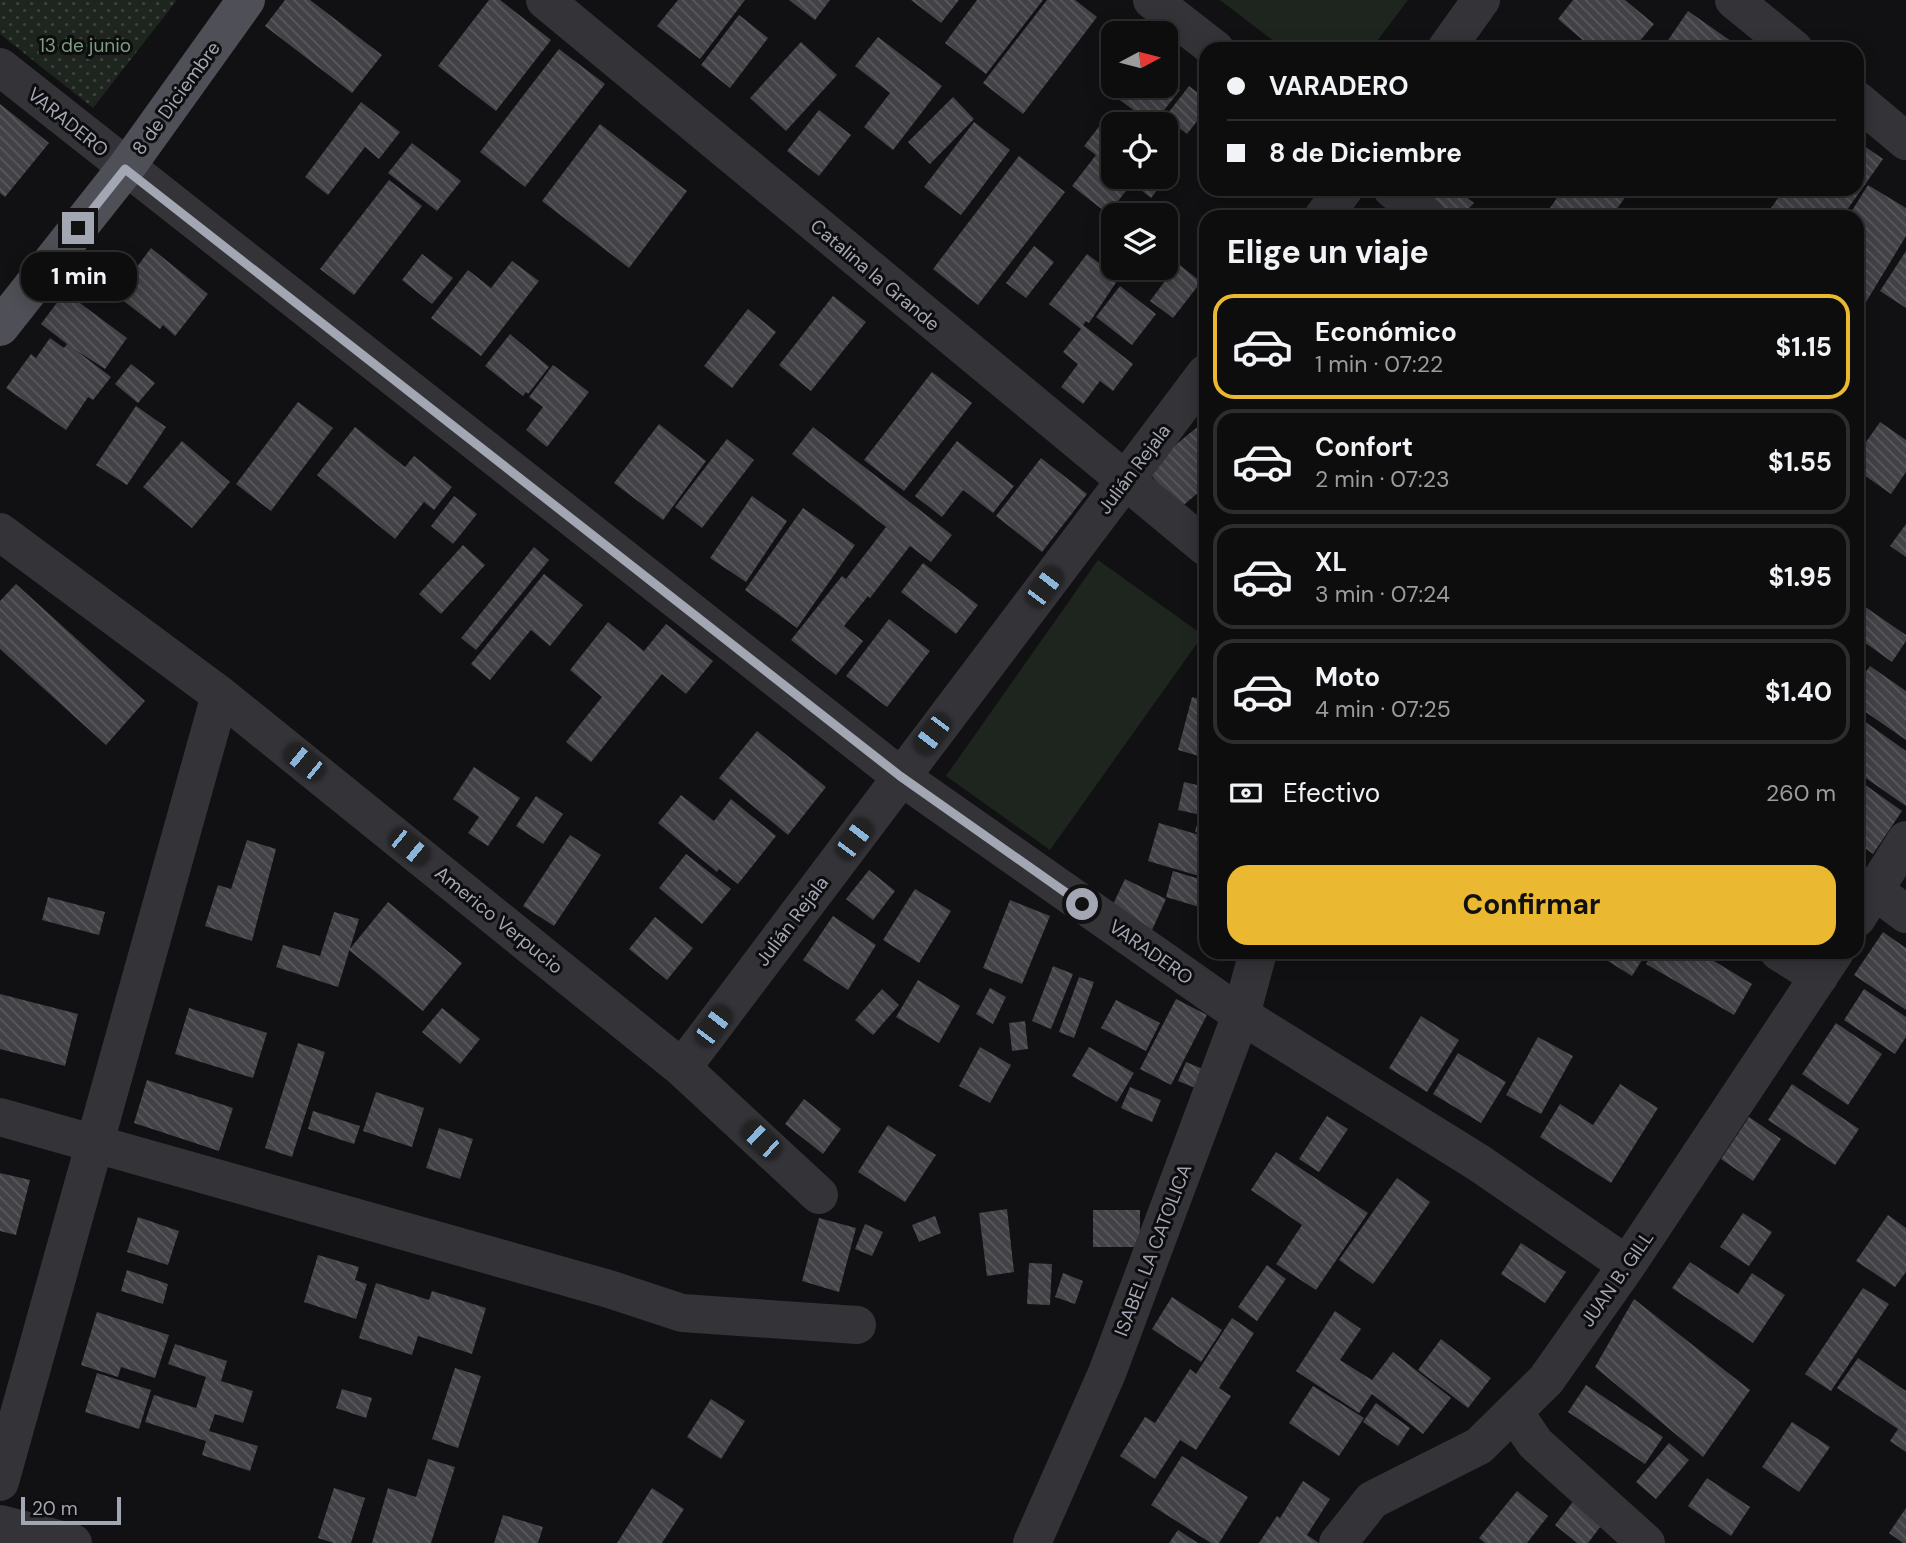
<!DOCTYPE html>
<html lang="es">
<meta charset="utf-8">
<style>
body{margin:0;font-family:"DM Sans",sans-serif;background:#161617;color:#f1f3f6;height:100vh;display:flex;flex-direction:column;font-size:26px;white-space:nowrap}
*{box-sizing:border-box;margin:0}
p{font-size:23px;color:#9a9c9e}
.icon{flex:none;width:38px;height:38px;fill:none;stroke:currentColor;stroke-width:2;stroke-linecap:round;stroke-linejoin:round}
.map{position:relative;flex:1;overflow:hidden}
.side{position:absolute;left:1199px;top:210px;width:665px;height:749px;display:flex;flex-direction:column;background:#0d0d0e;border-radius:21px;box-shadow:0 4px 18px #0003,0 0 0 2px #2d2d2e}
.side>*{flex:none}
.top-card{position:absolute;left:1199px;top:42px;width:665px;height:154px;border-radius:21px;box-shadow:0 4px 18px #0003,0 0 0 2px #2d2d2e;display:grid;align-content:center;height:154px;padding:0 28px;background:#0d0d0e}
.needle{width:46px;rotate:83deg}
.fabs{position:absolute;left:1101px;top:21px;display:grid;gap:14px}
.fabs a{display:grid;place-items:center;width:77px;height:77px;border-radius:14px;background:#0d0d0e;box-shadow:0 4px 18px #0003,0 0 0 2px #2d2d2e;font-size:35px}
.scale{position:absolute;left:21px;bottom:18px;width:100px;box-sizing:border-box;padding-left:7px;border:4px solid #a3a7b3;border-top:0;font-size:19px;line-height:24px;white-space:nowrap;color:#a3a7b3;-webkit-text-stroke:5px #0d0c0e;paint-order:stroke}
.end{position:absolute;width:32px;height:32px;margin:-16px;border:9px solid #a3a7b3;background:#111;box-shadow:0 0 0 4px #111}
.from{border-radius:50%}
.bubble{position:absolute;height:49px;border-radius:21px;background:#0d0d0e;box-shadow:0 4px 18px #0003,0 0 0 2px #2d2d2e;font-size:23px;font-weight:700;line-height:49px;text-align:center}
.car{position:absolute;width:21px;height:42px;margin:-21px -10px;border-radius:9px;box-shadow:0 0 5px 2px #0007;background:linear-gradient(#222 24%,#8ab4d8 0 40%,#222 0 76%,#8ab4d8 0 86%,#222 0)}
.top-card b{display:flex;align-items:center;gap:24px;height:66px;font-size:26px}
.top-card b+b{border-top:2px solid #2d2d2e}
.top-card i{width:18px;height:18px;background:#f1f3f6}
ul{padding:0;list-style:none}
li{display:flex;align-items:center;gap:21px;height:105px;margin:0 14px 10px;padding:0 14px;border:4px solid #2d2d2e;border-radius:21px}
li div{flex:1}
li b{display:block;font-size:26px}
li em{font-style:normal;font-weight:700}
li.on{border-color:#ebb831}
li>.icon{width:63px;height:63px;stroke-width:1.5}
h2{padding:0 28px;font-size:32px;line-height:84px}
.pay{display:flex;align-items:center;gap:18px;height:77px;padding:0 28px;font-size:26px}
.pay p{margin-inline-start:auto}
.primary-button{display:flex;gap:14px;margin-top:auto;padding:14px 28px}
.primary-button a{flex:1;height:80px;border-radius:21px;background:#ebb831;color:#111;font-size:28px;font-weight:700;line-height:80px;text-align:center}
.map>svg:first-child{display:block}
</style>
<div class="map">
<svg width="1906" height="1543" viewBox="0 0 1906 1543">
<defs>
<pattern id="park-dots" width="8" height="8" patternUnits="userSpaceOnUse" patternTransform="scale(1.75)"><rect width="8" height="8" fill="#1e251f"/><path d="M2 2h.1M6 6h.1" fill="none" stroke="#3c423d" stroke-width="1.8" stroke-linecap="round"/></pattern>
<pattern id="building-back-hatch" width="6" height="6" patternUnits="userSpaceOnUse" patternTransform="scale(1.75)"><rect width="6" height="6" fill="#414146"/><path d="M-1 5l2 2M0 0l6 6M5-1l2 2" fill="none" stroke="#595a5e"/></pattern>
</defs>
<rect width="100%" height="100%" fill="#111113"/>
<!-- park -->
<path fill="url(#park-dots)" d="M0,0H177L93,108L0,34Z"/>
<!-- garden -->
<path fill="#1e251f" d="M1220,0H1408L1371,49H1284Z
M1098,560L1203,635L1050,850L946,776Z"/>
<!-- building -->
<path fill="url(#building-back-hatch)" d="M285,0H310L382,55L352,93L265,26Z
M489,0H500L551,40L496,111L438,66Z
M678,0H745L700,59L657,26Z
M789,0H830L815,20Z
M911,0H959L941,23Z
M977,0H1043L986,74L945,43Z
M1047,0H1075L1097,17L1023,114L983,83Z
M1573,0H1625L1654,24L1633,49H1593L1558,19Z
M1688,11L1738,46L1736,49H1662Z
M739,15L768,38L730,88L701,65Z
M878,37L942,86L893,150L864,127L890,93L855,66Z
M801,42L837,75L786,131L750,98Z
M559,49L605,84L525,187L480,152Z
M1166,79L1180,90L1153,124L1114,96L1122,86H1166Z
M1189,86L1206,99V110L1187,134L1165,117Z
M953,97L974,119L930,164L908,142Z
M361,102L400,132L379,159L365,147L328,195L305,177Z
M0,104L49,143L5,197L0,193Z
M819,110L851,135L819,176L787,151Z
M1111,111L1127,124H1113V177H1166V154L1178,163L1151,198L1132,183L1108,214L1072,186L1096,155L1084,146Z
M974,122L1010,150L961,215L924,187Z
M600,124L687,191L629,268L542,201Z
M1857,141L1883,159L1842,217H1765L1784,189H1857Z
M412,143L461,181L437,211L388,173Z
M1019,156L1065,192L978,305L933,269Z
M389,180L422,206L354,295L320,269Z
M1868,185L1906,208V236L1857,317V217H1848Z
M1401,189H1455L1474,203L1461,217H1435Z
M1563,189H1631L1611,217H1562L1550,208Z
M1034,246L1054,262L1026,298L1006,283Z
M151,248L208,294L175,336L163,325L160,329L116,295Z
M1906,251V308L1880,291Z
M422,254L453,278L432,304L402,280Z
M1087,254L1119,278L1089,323L1086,321L1083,325L1133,364L1113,391L1100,381L1083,404L1061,387L1078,364L1063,352L1081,329L1049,304Z
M1166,254L1201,282L1173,318L1150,301L1165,281L1148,268H1166Z
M512,261L539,281L481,356L431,318L468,270L491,288Z
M1120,286L1156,314L1132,345L1096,317Z
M65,292L127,338L105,369L74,349L111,377L93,400L88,397L66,430L6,388L31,354L36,358L50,338L64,348L67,344L41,324Z
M833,296L866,322L811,391L779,365Z
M748,309L776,332L732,388L704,366Z
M510,334L549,367L528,394L526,392L523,396L485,366Z
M131,364L155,383L138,403L115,384Z
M553,365L589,392L547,447L526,430L543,407L529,397Z
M932,372L972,403L904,491L864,460Z
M298,402L333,428L271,511L236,484Z
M136,406L166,427L127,485L96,465Z
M1206,420V486L1179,509L1146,469Z
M1880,422L1906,440V472L1891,494L1857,470V455Z
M659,424L706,461L663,520L614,483Z
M355,427L405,467L414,456L452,487L434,510L424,502L395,539L317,475Z
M813,427L952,535L931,562L910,546L870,598L868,596L844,626L863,641L836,675L791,640L842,576L846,579L886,527L792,454Z
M727,439L754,460L702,528L675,507Z
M182,441L230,482L192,528L143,487Z
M957,441L1014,486L993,513L963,490L942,517L915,496Z
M1041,458L1087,494L1042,552L996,516Z
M454,496L477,514L453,544L431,526Z
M752,496L787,521L746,582L710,558Z
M803,508L855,545L797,628L745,590Z
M1906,524V557L1890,546Z
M463,545L485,565L441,614L419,594Z
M534,547L549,560L476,650L461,638Z
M923,563L978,605L956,634L901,592Z
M544,574L583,605L550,646L531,630L490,680L471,664Z
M16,584L145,701L106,745L0,649V601Z
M1858,602L1906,635V641L1892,662L1857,637Z
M889,619L930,651L887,707L846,676Z
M608,622L644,651L666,624L713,661L686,694L662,674L591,762L566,742L602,697L570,670Z
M1870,666L1906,691V740L1857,706V684Z
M1192,697L1206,701V758L1178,750Z
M1857,716L1906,751V806L1857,772Z
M757,731L826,787L788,835L719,778Z
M474,767L520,798L488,846L468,833L479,817L453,799Z
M1857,779L1902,811L1873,854L1857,842Z
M1184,782L1206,787V816L1178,810Z
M681,795L714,821L731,799L776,836L738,884L719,869L717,872L658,823Z
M536,796L563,814L543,844L516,826Z
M1199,817L1206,819V835L1195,832Z
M1159,823L1206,837V878L1148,861Z
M570,835L601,855L554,926L523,906Z
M247,840L276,849L252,941L205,926L218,885L231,889Z
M686,854L731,889L702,924L659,888Z
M869,870L895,891L873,920L846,899Z
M1173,871L1206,881V909L1166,897Z
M1125,879L1166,899L1148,939L1106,919Z
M915,889L951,911L919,963L883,940Z
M48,897L105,912L99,935L42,920Z
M1010,900L1050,916L1022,984L983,968Z
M388,902L462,963L423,1011L349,950Z
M334,912L359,919L338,987L276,967L283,945L320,956Z
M833,916L876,945L848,990L803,960Z
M655,917L693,948L667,980L629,949Z
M1883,932L1906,948V1010L1854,975Z
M1607,952H1647L1632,976L1603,958Z
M1653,952H1699L1752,984L1734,1015L1646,964Z
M1053,966L1073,974L1051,1029L1032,1021Z
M1079,977L1094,982L1074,1038L1059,1032Z
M918,980L960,1006L939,1043L896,1017Z
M990,988L1006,997L993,1024L976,1014Z
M882,989L899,1005L873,1035L855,1020Z
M1864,989L1906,1017V1037L1895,1054L1844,1020Z
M0,994L78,1014L65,1066L0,1049Z
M1176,999L1207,1015L1171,1085L1140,1069Z
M1116,1000L1160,1023L1146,1051L1101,1028Z
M189,1008L267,1033L253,1078L175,1054Z
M442,1008L480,1039L460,1064L422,1032Z
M1421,1016L1459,1040L1427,1092L1389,1068Z
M1025,1021L1028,1049L1012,1051L1009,1023Z
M1836,1023L1882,1054L1848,1105L1802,1074Z
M1538,1037L1573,1056L1541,1114L1506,1095Z
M298,1043L325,1052L292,1157L265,1148Z
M980,1047L1011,1065L990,1103L959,1086Z
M1089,1047L1134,1073L1117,1102L1072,1076Z
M1458,1053L1506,1082L1481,1123L1433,1094Z
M1186,1062L1210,1072L1203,1091L1178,1081Z
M147,1080L233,1108L219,1151L134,1123Z
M1620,1084L1658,1108L1611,1183L1540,1137L1560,1104L1593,1125Z
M1792,1084L1859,1129L1835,1165L1768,1120Z
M1130,1087L1161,1100L1152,1122L1121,1108Z
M376,1092L424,1108L412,1147L363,1131Z
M804,1099L841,1129L823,1154L785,1124Z
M313,1111L360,1126L354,1144L308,1129Z
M1327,1116L1348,1129L1319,1172L1299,1159Z
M1749,1117L1781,1139L1753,1181L1721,1159Z
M888,1125L936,1155L905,1202L858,1172Z
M439,1128L473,1139L460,1179L426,1168Z
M1276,1152L1368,1213L1316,1290L1276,1264L1302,1225L1251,1190Z
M0,1173L30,1180L16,1235L0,1231Z
M1397,1178L1430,1202L1373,1284L1339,1260Z
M1007,1209L1014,1272L987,1276L979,1213Z
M1093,1210H1140V1247H1093Z
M1743,1213L1772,1232L1749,1266L1720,1247Z
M1888,1215L1906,1228V1272L1895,1287L1856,1261Z
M935,1216L941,1233L919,1242L912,1225Z
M138,1217L179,1231L168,1265L127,1252Z
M819,1218L856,1228L839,1292L802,1281Z
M865,1224L883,1232L872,1256L855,1249Z
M1521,1243L1566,1272L1545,1303L1501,1274Z
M318,1255L359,1267L355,1280L367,1284L356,1319L304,1302Z
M1690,1262L1738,1294L1752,1273L1785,1295L1753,1343L1672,1288Z
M1029,1263L1052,1264L1050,1305L1027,1304Z
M1267,1265L1286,1279L1257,1321L1238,1307Z
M127,1270L168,1284L163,1304L121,1291Z
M1063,1273L1083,1281L1075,1304L1055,1297Z
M376,1283L429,1300L432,1291L486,1308L472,1354L418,1336L412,1355L359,1338Z
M1863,1288L1889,1304L1831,1391L1805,1374Z
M1172,1297L1222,1330L1201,1362L1152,1329Z
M1634,1299L1750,1390L1703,1457L1595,1367Z
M1335,1311L1361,1329L1340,1360L1372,1380L1393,1352L1451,1398L1423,1434L1372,1394L1359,1413L1296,1371Z
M97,1312L169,1335L155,1378L121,1367L118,1377L81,1365Z
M1232,1318L1254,1333L1219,1388L1231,1396L1196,1450L1180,1440L1155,1479L1120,1456L1145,1417L1155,1423L1190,1369L1196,1374Z
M1441,1339L1491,1378L1468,1408L1418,1370Z
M175,1344L227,1361L221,1381L253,1391L243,1423L215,1414L209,1431L258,1446L250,1471L202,1455L206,1441L145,1422L154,1395L196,1408L206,1377L168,1364Z
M1858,1358L1906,1391V1452L1890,1441L1898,1429L1837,1388Z
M455,1368L481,1376L458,1448L432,1439Z
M97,1373L151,1390L139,1429L85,1412Z
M1586,1385L1663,1437L1645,1464L1568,1412Z
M1313,1386L1364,1418L1339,1456L1289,1423Z
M342,1389L372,1398L366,1418L336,1408Z
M711,1399L745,1421L721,1459L687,1437Z
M1376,1403L1410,1428L1398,1446L1363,1422Z
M1792,1422L1830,1447L1799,1492L1762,1467Z
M1669,1443L1689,1460L1656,1499L1636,1482Z
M1182,1456L1248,1497L1219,1543H1211L1151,1505Z
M428,1459L455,1467L431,1543H372L388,1488L416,1497Z
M1707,1478L1750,1507L1731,1536L1688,1506Z
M1303,1481L1330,1499L1307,1535L1319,1543H1259L1277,1516L1280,1518Z
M334,1488L365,1498L351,1543H334L318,1538Z
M652,1488L684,1509L662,1543H617Z
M1517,1491L1548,1516L1527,1543H1485L1479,1538Z
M1575,1499L1604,1522L1588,1543H1577L1555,1525Z
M1906,1508V1543H1903L1889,1533Z
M503,1515L543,1527L538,1543H494Z
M1178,1530L1198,1543H1169Z"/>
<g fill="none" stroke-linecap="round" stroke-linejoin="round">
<!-- minor -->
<path stroke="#333338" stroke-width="38" d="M545,0L1206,547
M1152,0L1215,49
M1734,0L1794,49
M1446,49L1481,0
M0,67L900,776L1241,1015L1479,1163L1627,1265
M1857,100L1906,141
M1392,189L1427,217
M1323,217L1344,189
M0,532L220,695L682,1068L819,1195
M1874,890L1906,914
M1857,918L1906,840
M1779,952L1819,977
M682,1068L1206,373
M0,1117L609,1289L682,1313L857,1325
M1514,1412L1535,1443L1646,1543
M0,1482L220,695
M0,1524L73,1543
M1032,1543L1107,1373L1241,1015L1258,952
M1338,1543L1372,1500L1479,1446L1546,1380L1627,1265L1835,952"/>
<!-- major -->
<path stroke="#4f5057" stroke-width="38" d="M0,327L125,169L246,0"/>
</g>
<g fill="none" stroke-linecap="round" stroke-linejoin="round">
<!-- route -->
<path stroke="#a3a7b3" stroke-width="9" d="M78,228L125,169L900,776L1082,904"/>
</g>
<g text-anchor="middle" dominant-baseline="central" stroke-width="6" stroke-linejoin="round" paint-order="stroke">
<!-- park labels -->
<g font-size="19" fill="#7b9e7f" stroke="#0d0c0e">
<text x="85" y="45">13 de junio</text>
</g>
<!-- street labels -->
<g font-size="19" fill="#a3a7b3" stroke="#0d0c0e">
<text transform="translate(176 98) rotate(-54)">8 de Diciembre</text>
<text transform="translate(68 122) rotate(39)">VARADERO</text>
<text transform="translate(875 275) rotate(40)">Catalina la Grande</text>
<text transform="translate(1134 469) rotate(-53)">Julián Rejala</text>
<text transform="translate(499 920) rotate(39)">Americo Verpucio</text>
<text transform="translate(792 921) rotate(-53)">Julián Rejala</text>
<text transform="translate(1151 952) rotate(35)">VARADERO</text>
<text transform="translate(1153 1250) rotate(-69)">ISABEL LA CATOLICA</text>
<text transform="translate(1617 1279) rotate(-55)">JUAN B. GILL</text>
</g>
</g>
</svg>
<div class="fabs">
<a><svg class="needle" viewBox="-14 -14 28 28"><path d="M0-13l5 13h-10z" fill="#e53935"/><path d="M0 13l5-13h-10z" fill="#9a9c9e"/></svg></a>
<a><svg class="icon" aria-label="locate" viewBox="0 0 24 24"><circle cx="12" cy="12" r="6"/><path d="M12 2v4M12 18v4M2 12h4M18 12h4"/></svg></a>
<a><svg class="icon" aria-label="layers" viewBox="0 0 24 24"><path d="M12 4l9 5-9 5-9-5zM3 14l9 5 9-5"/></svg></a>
</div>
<div class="scale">20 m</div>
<i class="end from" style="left:1082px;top:904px"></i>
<i class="end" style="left:78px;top:228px"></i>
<div class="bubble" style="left:21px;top:252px;width:116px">1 min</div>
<i class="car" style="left:1044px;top:587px;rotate:37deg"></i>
<i class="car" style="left:932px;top:734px;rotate:217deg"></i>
<i class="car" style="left:304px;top:762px;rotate:309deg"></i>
<i class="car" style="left:854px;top:839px;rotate:37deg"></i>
<i class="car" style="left:409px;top:847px;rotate:129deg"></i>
<i class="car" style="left:713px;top:1026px;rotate:37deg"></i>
<i class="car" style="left:761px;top:1140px;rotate:313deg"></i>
<div class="top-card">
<b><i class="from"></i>VARADERO</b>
<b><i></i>8 de Diciembre</b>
</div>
<section class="side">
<h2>Elige un viaje</h2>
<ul>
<li class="on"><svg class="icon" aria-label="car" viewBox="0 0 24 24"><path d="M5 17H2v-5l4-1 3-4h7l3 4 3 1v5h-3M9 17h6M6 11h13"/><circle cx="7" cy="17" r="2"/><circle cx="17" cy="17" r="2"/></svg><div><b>Económico</b><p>1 min · 07:22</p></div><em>$1.15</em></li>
<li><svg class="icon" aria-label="car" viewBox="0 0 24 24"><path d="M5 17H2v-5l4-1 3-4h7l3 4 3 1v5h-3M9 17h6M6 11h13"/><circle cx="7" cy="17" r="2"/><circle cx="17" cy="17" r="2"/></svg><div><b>Confort</b><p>2 min · 07:23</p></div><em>$1.55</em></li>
<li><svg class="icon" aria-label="car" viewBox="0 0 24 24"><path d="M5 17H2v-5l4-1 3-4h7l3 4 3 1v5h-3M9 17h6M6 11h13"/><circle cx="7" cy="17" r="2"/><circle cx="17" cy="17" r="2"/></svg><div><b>XL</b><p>3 min · 07:24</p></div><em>$1.95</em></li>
<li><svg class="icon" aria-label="car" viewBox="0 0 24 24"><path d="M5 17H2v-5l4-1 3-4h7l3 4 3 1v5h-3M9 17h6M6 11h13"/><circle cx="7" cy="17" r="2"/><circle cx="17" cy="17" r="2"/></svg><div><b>Moto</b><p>4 min · 07:25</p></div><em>$1.40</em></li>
</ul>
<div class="pay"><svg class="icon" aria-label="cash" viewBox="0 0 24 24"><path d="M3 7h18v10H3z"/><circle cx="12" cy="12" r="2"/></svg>Efectivo<p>260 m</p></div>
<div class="primary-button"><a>Confirmar</a></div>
</section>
</div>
